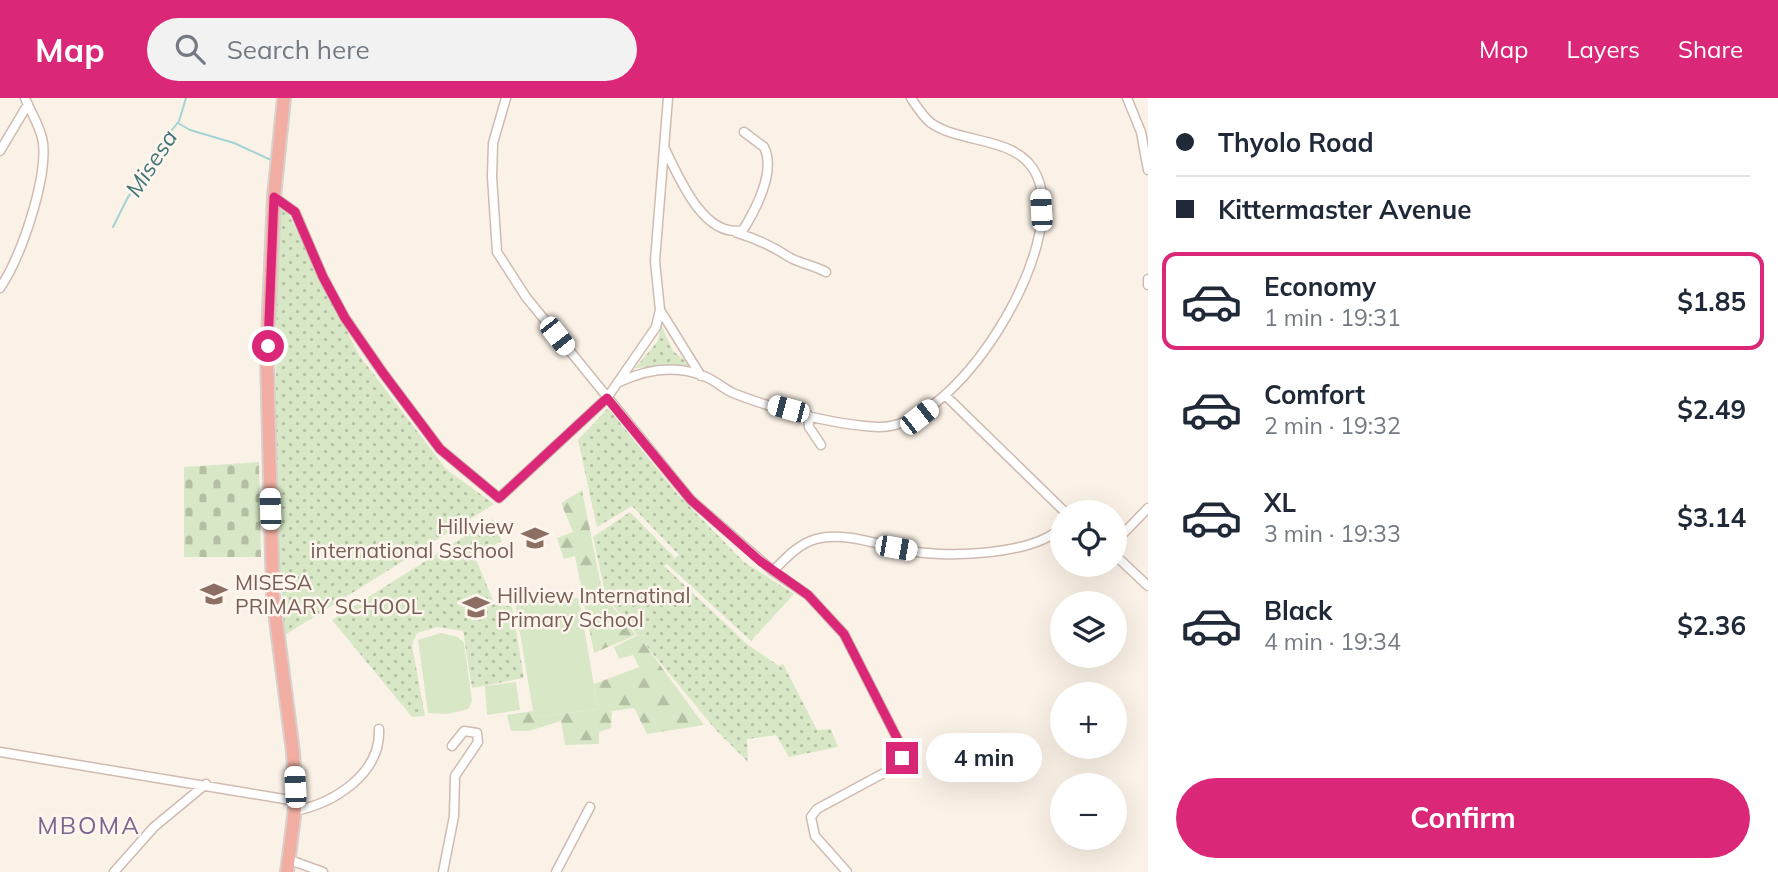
<!DOCTYPE html>
<meta charset="utf-8">
<style>
body{margin:0;font-family:Mulish,sans-serif;background:#f2f2f3;color:#1f2937;height:100vh;display:flex;flex-direction:column;font-size:26px;white-space:nowrap}
*{box-sizing:border-box;margin:0}
p{font-size:23px;color:#747a83}
.icon{flex:none;width:38px;height:38px;fill:none;stroke:currentColor;stroke-width:2;stroke-linecap:round;stroke-linejoin:round}
.map{position:relative;flex:1;overflow:hidden}
.panel{display:flex;flex-direction:column;background:#fff;width:630px}
.panel>*{flex:none}
.guide{display:grid;align-content:center;height:154px;padding:0 28px;background:#fff}
.fabs{position:absolute;left:1050px;top:402px;display:grid;gap:14px}
.fabs a{display:grid;place-items:center;width:77px;height:77px;border-radius:50%;background:#fff;box-shadow:0 7px 28px #0002;font-size:35px}
.end{position:absolute;width:32px;height:32px;margin:-16px;border:9px solid #db2777;background:#fff;box-shadow:0 0 0 4px #fff}
.from{border-radius:50%}
.bubble{position:absolute;height:49px;border-radius:24px;background:#fff;box-shadow:0 7px 28px #0002;font-size:23px;font-weight:700;line-height:49px;text-align:center}
.car{position:absolute;width:21px;height:42px;margin:-21px -10px;border-radius:9px;box-shadow:0 0 5px 2px #0007;background:linear-gradient(#fff 24%,#345 0 40%,#fff 0 76%,#345 0 86%,#fff 0)}
.guide b{display:flex;align-items:center;gap:24px;height:66px;font-size:26px}
.guide b+b{border-top:2px solid #e0e1e3}
.guide i{width:18px;height:18px;background:#1f2937}
ul{padding:0;list-style:none}
li{display:flex;align-items:center;gap:21px;height:98px;margin:0 14px 10px;padding:0 14px;border:4px solid transparent;border-radius:14px}
li div{flex:1}
li b{display:block;font-size:26px}
li em{font-style:normal;font-weight:700}
li.on{border-color:#db2777}
li>.icon{width:63px;height:63px;stroke-width:1.5}
.button{display:flex;gap:14px;margin-top:auto;padding:14px 28px}
.button a{flex:1;height:80px;border-radius:42px;background:#db2777;color:#fff;font-size:28px;font-weight:700;line-height:80px;text-align:center}
header{display:flex;align-items:center;gap:42px;box-sizing:border-box;height:98px;padding:0 35px;background:#db2777;color:#fff}
header strong{font-size:33px}
nav{display:flex;gap:38px;margin-inline-start:auto;font-size:24px}
.search{width:490px;height:63px;background:#f2f2f3;display:flex;align-items:center;gap:18px;box-sizing:border-box;padding:0 24px;border-radius:38px;color:#747a83;font-size:26px}
main{display:flex;flex:1;min-height:0}
.map>svg:first-child{display:block}
</style>
<header>
<strong>Map</strong>
<div class="search"><svg class="icon" aria-label="search" viewBox="0 0 24 24"><circle cx="10" cy="10" r="6"/><path d="M15 15l6 6"/></svg>Search here</div>
<nav><a>Map</a><a>Layers</a><a>Share</a></nav>
</header>
<main>
<div class="map">
<svg width="1148" height="774" viewBox="0 0 1148 774">
<defs>
<pattern id="green-dots" width="8" height="8" patternUnits="userSpaceOnUse" patternTransform="scale(1.75)"><rect width="8" height="8" fill="#d8e8c6"/><path d="M2 2h.1M6 6h.1" fill="none" stroke="#b4bfa3" stroke-width="1.8" stroke-linecap="round"/></pattern>
<pattern id="forest-firs" width="22" height="20" patternUnits="userSpaceOnUse" patternTransform="scale(1.75)"><rect width="22" height="20" fill="#d8e8c6"/><path d="M5 1l3.5 6h-7zM16 11l3.5 6h-7z" fill="#b4bfa3"/></pattern>
<pattern id="cemetery-stones" width="16" height="16" patternUnits="userSpaceOnUse" patternTransform="scale(1.75)"><rect width="16" height="16" fill="#d8e8c6"/><path d="M2 7V4a2 2 0 0 1 4 0v3zM10 15v-3a2 2 0 0 1 4 0v3z" fill="#b4bfa3"/></pattern>
</defs>
<rect width="100%" height="100%" fill="#fbf2e7"/>
<!-- green -->
<path fill="url(#green-dots)" d="M278,110L286,111L359,257L446,371L494,406L285,537C271,395 277,253 278,110Z
M661,227L673,253L695,271L677,268L635,270L658,243Z
M608,310L678,397L744,464L794,496L751,543L667,466L664,468L747,546L779,568L783,566L817,632L831,631L838,649L789,659L776,637L747,641L748,664L715,631L606,499L593,439L630,414L674,459L672,462L679,457L632,408L597,429L578,342Z
M492,421L502,443L474,457L495,507L512,508L524,580L472,590L463,533L438,529L417,535L412,547L425,618L412,619L332,522Z"/>
<!-- forest -->
<path fill="url(#forest-firs)" d="M582,392L603,497L636,537L594,555L575,458L564,461L557,440L573,434L561,405Z
M638,537L704,627L647,636L634,610L612,613L611,630L599,634V646L565,647L561,623L529,633H511L507,617L533,613L534,619L598,611L594,586L639,569L633,557L619,561L614,549Z"/>
<!-- cemetery -->
<path fill="url(#cemetery-stones)" d="M259,364L261,459H184V369Z"/>
<!-- pitch -->
<path fill="#d8e8c6" d="M579,500L598,611L534,619L515,505Z
M441,535L458,539L464,545L472,603L468,611L448,616L428,615L418,542Z
M516,584L520,612L487,617L485,588Z"/>
<g fill="none" stroke-linecap="round" stroke-linejoin="round">
<!-- stream -->
<path stroke="#a3d3d5" stroke-width="2" d="M178,25L190,32L234,45L271,62
M113,129L128,99L153,68L156,52L179,23L186,0"/>
<defs>
<path id="minor" d="M506,0L493,45L492,79L497,154L526,199L691,402L773,473L808,497L844,536L900,646L902,660L895,669L817,711L811,719L815,738L847,774
M1127,0L1141,34L1148,72
M664,49C678,77 703,141 743,132C756,111 776,73 764,49L744,34
M0,53L28,6
M274,99L295,114L323,179L345,220L383,275L440,351L499,400L607,300L656,229L660,212L655,163L668,0
M737,135C758,141 772,148 789,159C798,165 813,167 826,174
M1148,181V187
M0,190C21,159 47,83 43,45C41,29 31,15 25,0
M660,212L701,278
M619,284C647,271 677,266 706,279C716,283 724,291 733,295C773,311 835,327 878,329C956,332 1069,149 1037,78C1019,37 962,47 931,25C923,19 917,9 911,0
M946,298L1066,415
M808,317L809,329L821,347
M1115,444L1148,410
M1115,457L1148,488
M773,473C785,461 798,446 816,441C844,433 882,448 911,453C948,460 1034,457 1062,429
M0,654L296,703
M295,713C334,705 381,676 379,631
M290,762L323,774
M114,774L154,729L206,686
M443,774L454,718L455,678L478,644L477,635L464,633L452,648
M556,774L590,709"/>
<path id="highway" d="M284,0L274,99L267,260L273,499L293,654L296,703L287,774"/>
</defs>
<!-- minor casing -->
<use href="#minor" stroke="#cfbbb1" stroke-width="11"/>
<!-- highway casing -->
<use href="#highway" stroke="#d8d0cd" stroke-width="16"/>
<!-- minor -->
<use href="#minor" stroke="#fff" stroke-width="8"/>
<!-- highway -->
<use href="#highway" stroke="#f2aea2" stroke-width="12"/>
</g>
<g fill="none" stroke-linecap="round" stroke-linejoin="round">
<!-- route -->
<path stroke="#db2777" stroke-width="9" d="M268,248L274,99L295,114L323,179L345,220L383,275L440,351L499,400L607,300L691,402L760,463L808,497L844,536L900,646L902,660"/>
</g>
<!-- icons -->
<defs>
<symbol id="school-bare" viewBox="-9 -9 18 18"><path d="M0-5L7-2L0 1L-7-2ZM-4 1L0 2.5L4 1V4Q0 6-4 4Z" fill="#8d6e63" stroke="#fef6ee" stroke-width="2.5" paint-order="stroke"/></symbol>
</defs>
<g fill-rule="evenodd">
<use href="#school-bare" x="516" y="421" width="38" height="38"/>
<use href="#school-bare" x="195" y="477" width="38" height="38"/>
<use href="#school-bare" x="457" y="490" width="38" height="38"/>
</g>
<g text-anchor="middle" dominant-baseline="central" stroke-width="5" stroke-linejoin="round" paint-order="stroke">
<!-- education labels -->
<g font-size="21" fill="#785e54" stroke="#fef6ee" text-anchor="start">
<text x="514" y="428" text-anchor="end">Hillview<tspan x="514" dy="24">international Sschool</tspan></text>
<text x="235" y="484">MISESA<tspan x="235" dy="24">PRIMARY SCHOOL</tspan></text>
<text x="497" y="497">Hillview Internatinal<tspan x="497" dy="24">Primary School</tspan></text>
</g>
<!-- water labels -->
<g font-size="23" font-style="italic" fill="#417578" stroke="#fef6ee">
<text transform="translate(151 65) rotate(-57)">Misesa</text>
</g>
<!-- quarter labels -->
<g font-size="24" letter-spacing="2" fill="#7d6590" stroke="#fef6ee">
<text x="89" y="727">MBOMA</text>
</g>
</g>
</svg>
<div class="fabs">
<a><svg class="icon" aria-label="locate" viewBox="0 0 24 24"><circle cx="12" cy="12" r="6"/><path d="M12 2v4M12 18v4M2 12h4M18 12h4"/></svg></a>
<a><svg class="icon" aria-label="layers" viewBox="0 0 24 24"><path d="M12 4l9 5-9 5-9-5zM3 14l9 5 9-5"/></svg></a>
<a>+</a>
<a>−</a>
</div>
<i class="end from" style="left:268px;top:248px"></i>
<i class="end" style="left:902px;top:660px"></i>
<div class="bubble" style="left:926px;top:635px;width:116px">4 min</div>
<i class="car" style="left:1041px;top:112px;rotate:357deg"></i>
<i class="car" style="left:557px;top:238px;rotate:142deg"></i>
<i class="car" style="left:788px;top:311px;rotate:285deg"></i>
<i class="car" style="left:919px;top:319px;rotate:52deg"></i>
<i class="car" style="left:270px;top:411px;rotate:358deg"></i>
<i class="car" style="left:896px;top:450px;rotate:100deg"></i>
<i class="car" style="left:295px;top:689px;rotate:357deg"></i>
</div>
<section class="panel">
<div class="guide">
<b><i class="from"></i>Thyolo Road</b>
<b><i></i>Kittermaster Avenue</b>
</div>
<ul>
<li class="on"><svg class="icon" aria-label="car" viewBox="0 0 24 24"><path d="M5 17H2v-5l4-1 3-4h7l3 4 3 1v5h-3M9 17h6M6 11h13"/><circle cx="7" cy="17" r="2"/><circle cx="17" cy="17" r="2"/></svg><div><b>Economy</b><p>1 min · 19:31</p></div><em>$1.85</em></li>
<li><svg class="icon" aria-label="car" viewBox="0 0 24 24"><path d="M5 17H2v-5l4-1 3-4h7l3 4 3 1v5h-3M9 17h6M6 11h13"/><circle cx="7" cy="17" r="2"/><circle cx="17" cy="17" r="2"/></svg><div><b>Comfort</b><p>2 min · 19:32</p></div><em>$2.49</em></li>
<li><svg class="icon" aria-label="car" viewBox="0 0 24 24"><path d="M5 17H2v-5l4-1 3-4h7l3 4 3 1v5h-3M9 17h6M6 11h13"/><circle cx="7" cy="17" r="2"/><circle cx="17" cy="17" r="2"/></svg><div><b>XL</b><p>3 min · 19:33</p></div><em>$3.14</em></li>
<li><svg class="icon" aria-label="car" viewBox="0 0 24 24"><path d="M5 17H2v-5l4-1 3-4h7l3 4 3 1v5h-3M9 17h6M6 11h13"/><circle cx="7" cy="17" r="2"/><circle cx="17" cy="17" r="2"/></svg><div><b>Black</b><p>4 min · 19:34</p></div><em>$2.36</em></li>
</ul>
<div class="button"><a>Confirm</a></div>
</section>
</main>
